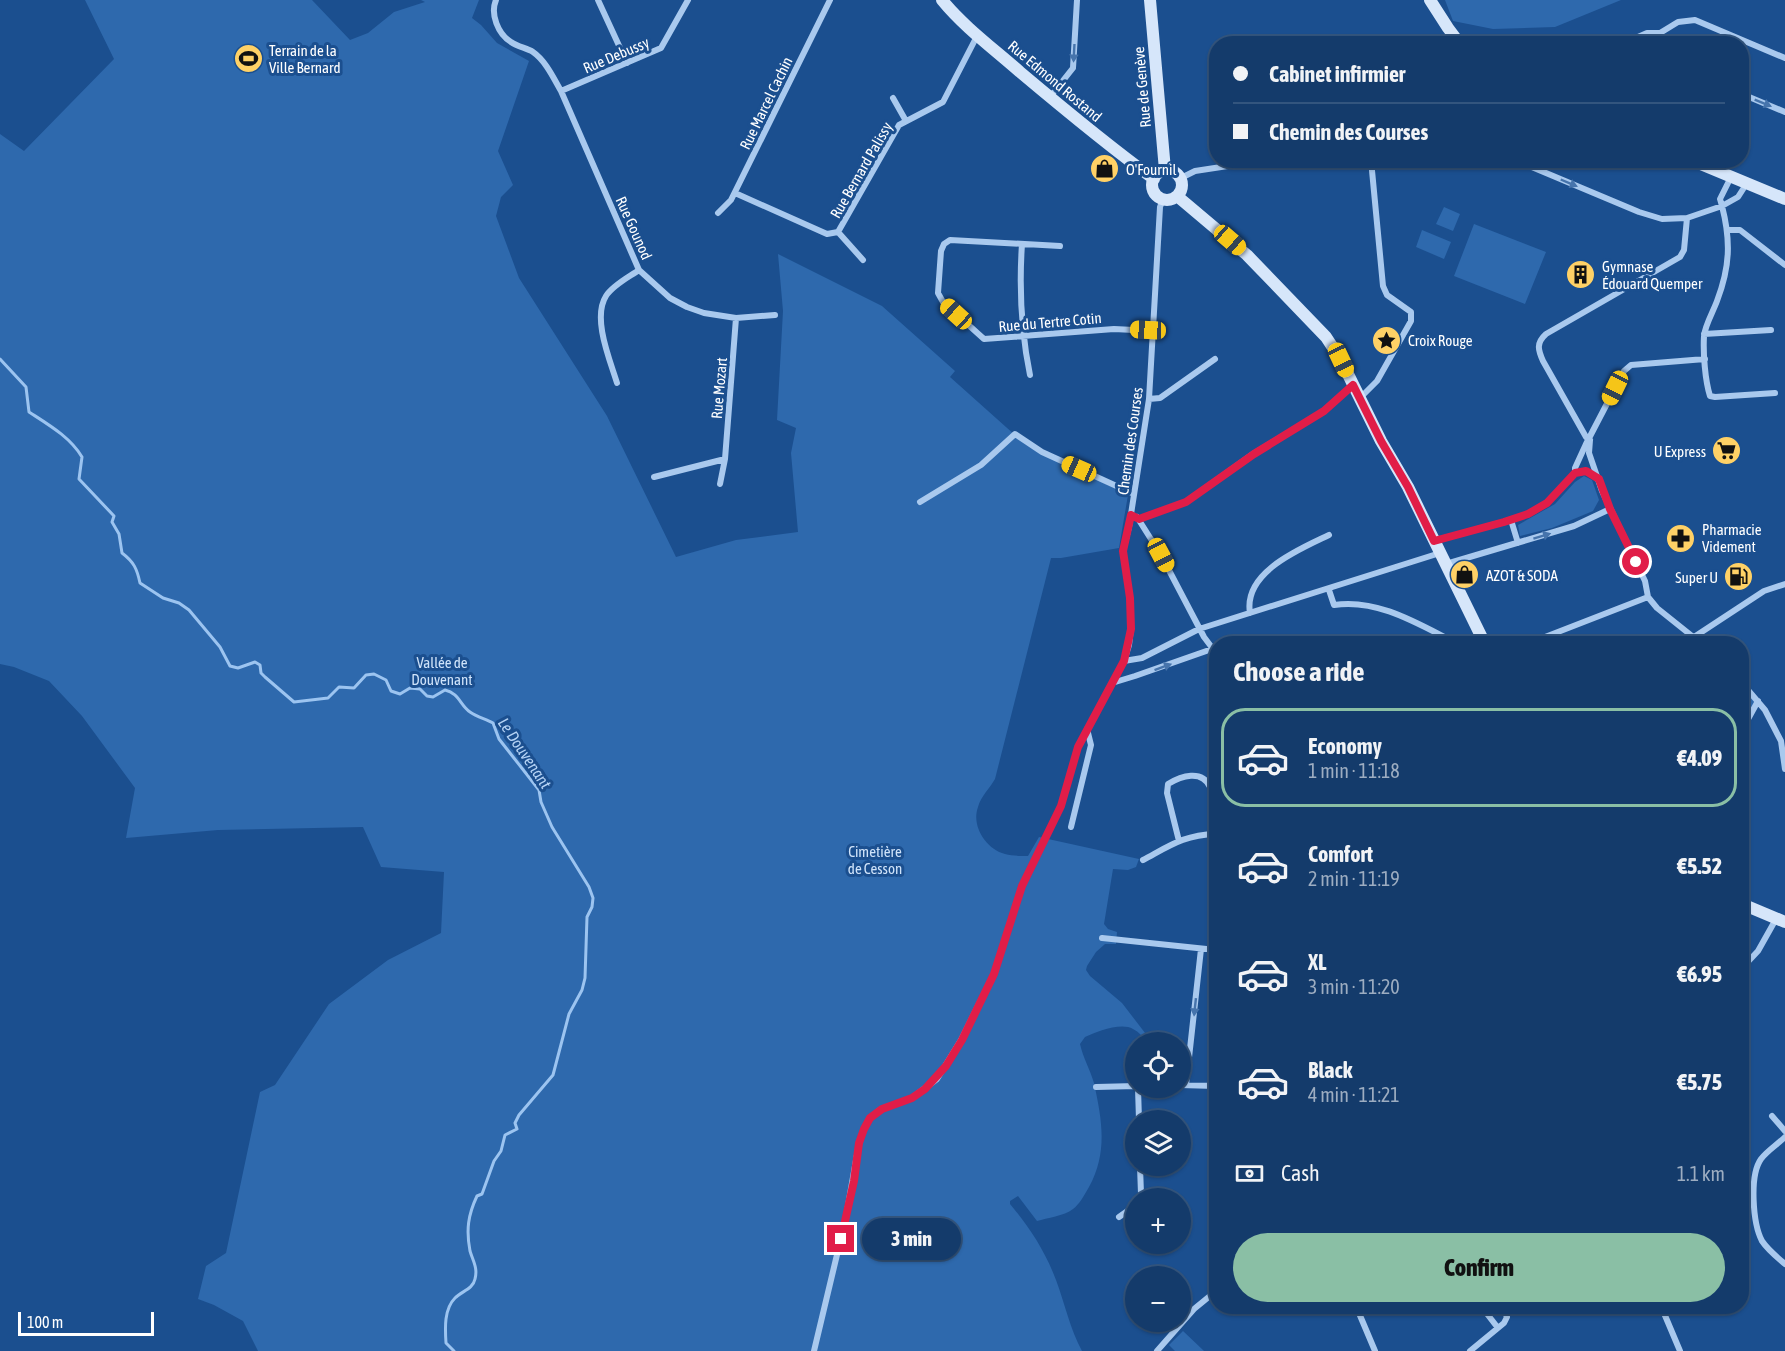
<!DOCTYPE html>
<meta charset="utf-8">
<style>
body{margin:0;font-family:"Asap Condensed",sans-serif;background:#214673;color:#f1f3f6;height:100vh;display:flex;flex-direction:column;font-size:22px;white-space:nowrap}
*{box-sizing:border-box;margin:0}
p{font-size:20px;color:#9dadc1}
.icon{flex:none;width:33px;height:33px;fill:none;stroke:currentColor;stroke-width:2;stroke-linecap:round;stroke-linejoin:round}
.map{position:relative;flex:1;overflow:hidden}
.side{position:absolute;left:1209px;top:636px;width:540px;height:678px;display:flex;flex-direction:column;background:#143b6b;border-radius:24px;box-shadow:0 2px 4px #0004,0 0 0 2px #33557e}
.side>*{flex:none}
.hud{position:absolute;left:1209px;top:36px;width:540px;height:132px;border-radius:24px;box-shadow:0 2px 4px #0004,0 0 0 2px #33557e;display:grid;align-content:center;height:132px;padding:0 24px;background:#143b6b}
.tools{position:absolute;left:1125px;top:1032px;display:grid;gap:12px}
.tools a{display:grid;place-items:center;width:66px;height:66px;border-radius:50%;background:#143b6b;box-shadow:0 2px 4px #0004,0 0 0 2px #33557e;font-size:30px}
.scale{position:absolute;left:18px;bottom:15px;width:136px;box-sizing:border-box;padding-left:6px;border:3px solid #fff;border-top:0;font-size:16px;line-height:21px;white-space:nowrap;color:#fff;-webkit-text-stroke:4px #1b4f8f;paint-order:stroke}
.end{position:absolute;width:27px;height:27px;margin:-14px;border:8px solid #e11d48;background:#fff;box-shadow:0 0 0 3px #fff}
.from{border-radius:50%}
.bubble{position:absolute;height:42px;border-radius:21px;background:#143b6b;box-shadow:0 2px 4px #0004,0 0 0 2px #33557e;font-size:20px;font-weight:800;line-height:42px;text-align:center}
.car{position:absolute;width:18px;height:36px;margin:-18px -9px;border-radius:8px;box-shadow:0 0 4px 2px #0007;background:linear-gradient(#f5c518 24%,#345 0 40%,#f5c518 0 76%,#345 0 86%,#f5c518 0)}
.hud b{display:flex;align-items:center;gap:21px;height:57px;font-size:22px}
.hud b+b{border-top:2px solid #33557e}
.hud i{width:15px;height:15px;background:#f1f3f6}
ul{padding:0;list-style:none}
li{display:flex;align-items:center;gap:18px;height:99px;margin:0 12px 9px;padding:0 12px;border:3px solid transparent;border-radius:24px}
li div{flex:1}
li b{display:block;font-size:22px}
li em{font-style:normal;font-weight:800}
li.on{border-color:#8abfa5}
li>.icon{width:54px;height:54px;stroke-width:1.5}
h2{padding:0 24px;font-size:27px;line-height:72px}
.pay{display:flex;align-items:center;gap:15px;height:66px;padding:0 24px;font-size:22px}
.pay p{margin-inline-start:auto}
.button{display:flex;gap:12px;margin-top:auto;padding:12px 24px}
.button a{flex:1;height:69px;border-radius:36px;background:#8abfa5;color:#111;font-size:24px;font-weight:800;line-height:69px;text-align:center}
.map>svg:first-child{display:block}
</style>
<div class="map">
<svg width="1785" height="1351" viewBox="0 0 1785 1351">
<rect width="100%" height="100%" fill="#1b4f8f"/>
<!-- green -->
<path fill="#2e69ad" d="M85,0H312L350,40L368,33L394,12L425,2L421,0H479L472,18L481,25L497,43L529,61L498,151L513,185L501,197L496,216L519,278L607,416L676,557L736,540L798,532L791,453L796,428L777,420L783,311L778,254L882,306L955,371L950,377L1025,444L1128,495L1119,548L1061,558H1051L995,779C990,788 981,796 978,807C971,826 986,849 1005,854C1012,856 1021,856 1028,856L1039,837L1139,859L1136,867L1128,870L1113,869L1104,924L1108,929L1117,932L1116,944H1105L1096,952L1087,966L1086,970L1090,976L1122,1003L1152,1042H1147C1143,1037 1139,1032 1133,1029C1121,1022 1096,1032 1085,1037L1080,1044C1083,1058 1090,1069 1094,1083C1102,1120 1108,1152 1089,1187C1085,1194 1079,1205 1073,1209C1064,1216 1047,1218 1037,1221L1018,1196L1010,1201V1204C1030,1228 1045,1251 1056,1280C1065,1304 1070,1329 1082,1351H258L243,1321L214,1305L198,1299L206,1266L226,1253L260,1092L275,1085L329,1004L388,960L441,933L444,872L381,867L363,827L218,830L126,838L135,788L82,716L49,681L14,667L0,664V134L24,151L114,59Z
M1445,0H1621L1555,27L1493,29L1453,21Z
M1444,207L1460,214L1453,231L1436,224Z
M1474,224L1546,252L1525,304L1454,276Z
M1422,230L1451,242L1444,259L1416,247Z
M1584,476L1592,480L1599,500L1593,511L1552,528L1520,536L1518,525L1555,504L1575,482Z
M1742,682L1758,701L1742,730Z
M1183,1331L1203,1350L1204,1351H1175L1169,1345Z"/>
<g fill="none" stroke-linecap="round" stroke-linejoin="round">
<!-- stream -->
<path stroke="#9cc4f0" stroke-width="3" d="M0,359L26,387L29,412C49,425 70,437 82,457L79,479L114,516L112,522L119,534L122,553C134,562 137,569 140,583L163,598L179,603L189,610L220,647L230,666L238,668L255,662L260,665L261,673L265,677L294,702L328,698L339,687L354,688L366,675L374,674L386,680L391,691L400,694L410,688L420,689L427,696L433,697L445,690C459,693 460,705 470,712C477,717 486,719 493,723L499,739L539,790L541,802L552,827L589,887L593,898L592,907L587,917L585,978L582,990L569,1014L553,1075L519,1115L515,1123L517,1129L505,1135L501,1151L494,1161L482,1194L477,1196C468,1215 466,1230 470,1251C473,1261 478,1268 475,1279C473,1289 462,1291 455,1298C444,1309 445,1328 446,1343L454,1351"/>
<!-- street -->
<path stroke="#a9c9ee" stroke-width="6" d="M496,0C490,14 498,34 511,42C518,47 527,48 533,52C546,61 554,79 561,91L639,270L670,298L687,307L704,313L736,318L775,315
M598,0L627,63
M1622,44L1647,33H1660L1678,22L1695,20L1785,58
M1659,44L1660,33
M561,91L661,48L688,0
M1742,94L1785,112
M1050,97L1073,68L1077,0
M893,98L906,121
M1515,160L1639,212L1662,219L1687,218L1722,206C1731,241 1730,267 1717,301C1713,312 1705,325 1704,336C1703,353 1705,380 1710,396L1715,397L1775,393
M1731,177L1720,199L1722,206L1738,197L1747,183
M1181,178L1195,171L1267,160
M735,193L827,234L838,232L899,125L943,102L977,36
M718,213L731,200L830,0
M1728,230H1740L1785,265
M838,232L863,260
M1022,244C1019,288 1021,331 1030,375
M1060,246L950,240L944,244L941,251L938,293L943,302L984,339L1114,329L1154,331
M1704,334L1771,330
M617,383C610,360 592,318 606,296C613,285 629,277 639,270
M1149,399L1160,398L1215,359
M1359,399L1377,381L1411,321V312L1387,295L1383,286L1371,160
M1590,440L1586,437L1543,361C1538,350 1536,343 1546,334L1680,257L1684,250L1687,218
M1590,440L1589,453L1602,491L1645,581L1648,597L1657,608L1702,644
M1575,473V468L1586,444L1624,371L1631,365L1705,359
M654,477L725,459
M720,484L725,459L736,318
M920,502L981,465L1015,434L1042,452L1134,494
M1137,517L1161,555L1204,637L1216,653
M1139,519L1186,502L1253,454L1324,411L1353,385
M1511,520L1518,543
M1434,541L1504,522L1528,514L1547,503L1575,473L1586,471L1598,479
M1446,564L1574,526L1610,509
M1329,590L1334,605C1378,598 1420,625 1458,644
M1250,613C1243,572 1300,549 1329,535
M1694,637L1764,591L1785,584
M1527,644L1648,597
M1124,661L1142,658L1199,629L1440,553
M1112,683L1135,676L1212,649
M1742,683L1765,710L1781,741L1785,769
M1742,730L1758,701
M1071,827L1091,745L1087,729
M1179,841L1167,793L1168,784C1181,776 1202,769 1210,787C1213,794 1214,803 1216,810
M1143,860C1171,845 1184,835 1216,834
M1102,938L1216,950
M1742,968L1758,951L1776,919
M1180,1085L1216,1086
M1186,1085L1201,949
M1096,1087L1136,1086
M1138,1088L1139,1120
M1772,1116L1785,1131
M1785,1137C1778,1144 1767,1151 1761,1159C1749,1176 1753,1224 1762,1241C1768,1250 1777,1257 1785,1264
M1138,1198L1141,1194L1140,1166
M1119,1217L1136,1205
M1356,1306L1375,1351
M1481,1306L1498,1328
M1661,1306L1680,1351
M814,1351L846,1217L859,1143L864,1129L870,1118L881,1109L912,1098L937,1079L961,1040L994,974L1022,886L1061,806L1078,747L1124,661L1129,645L1131,629L1130,598L1123,551L1129,527L1149,399L1160,207L1163,199
M1157,1351L1194,1309L1216,1291
M1470,1351L1504,1323L1507,1317L1502,1306"/>
<!-- secondary -->
<path stroke="#d6e6fa" stroke-width="12" d="M942,0C964,27 994,49 1020,72C1064,109 1107,145 1154,179
M1150,0L1165,170
M1430,0L1448,28L1460,44
M1691,160L1785,199
M1152 185a15 15 0 1 1 30 0a15 15 0 1 1-30 0Z
M1177,196L1247,255L1326,337L1341,360L1381,441L1408,487L1485,644
M1742,904L1785,922"/>
</g>
<!-- one-way arrows -->
<defs><path id="oneway-solid" d="M-6-.8H1V-3.2L6.5 0L1 3.2V.8H-6Z" transform="scale(1.5)"/></defs>
<g fill="#4674ac">
<use href="#oneway-solid" transform="translate(1074 53) rotate(93)"/>
<use href="#oneway-solid" transform="translate(1763 103) rotate(22)"/>
<use href="#oneway-solid" transform="translate(1569 183) rotate(23)"/>
<use href="#oneway-solid" transform="translate(1542 536) rotate(-17)"/>
<use href="#oneway-solid" transform="translate(1163 667) rotate(-20)"/>
<use href="#oneway-solid" transform="translate(1195 1007) rotate(96)"/>
</g>
<g fill="none" stroke-linecap="round" stroke-linejoin="round">
<!-- route -->
<path stroke="#e11d48" stroke-width="8" d="M841,1239L854,1181L859,1143L864,1129L870,1118L882,1109L912,1098L925,1089L946,1066L962,1040L994,974L1022,886L1061,806L1078,747L1124,661L1131,629L1130,598L1123,551L1131,515L1139,519L1186,502L1254,454L1324,411L1353,385L1381,441L1408,487L1434,541L1504,522L1528,514L1547,503L1575,473L1586,471L1599,479L1610,509L1636,562"/>
</g>
<!-- icons -->
<defs>
<symbol id="stadium-disc" viewBox="-11 -11 22 22"><circle r="9.5" fill="#ffd166" stroke="#1b4f8f"/><path d="M0-5a6.5 5 0 1 0 0 10a6.5 5 0 1 0 0-10ZM-3.5-1.8h7v3.6h-7Z" fill="#111"/></symbol>
<symbol id="shop-disc" viewBox="-11 -11 22 22"><circle r="9.5" fill="#ffd166" stroke="#1b4f8f"/><path d="M-5-2.5h2.3a2.7 3.5 0 0 1 5.4 0H5L5.5 6h-11ZM-1.5-2.5h3a1.5 2.3 0 0 0-3 0Z" fill="#111"/></symbol>
<symbol id="building-disc" viewBox="-11 -11 22 22"><circle r="9.5" fill="#ffd166" stroke="#1b4f8f"/><path d="M-4-6H4V6H1V3H-1V6H-4ZM-2.5-4.3h1.7v1.8h-1.7ZM.8-4.3h1.7v1.8H.8ZM-2.5-1h1.7V.8h-1.7ZM.8-1h1.7V.8H.8Z" fill="#111"/></symbol>
<symbol id="sight-disc" viewBox="-11 -11 22 22"><circle r="9.5" fill="#ffd166" stroke="#1b4f8f"/><path d="M0-6L1.8-2.2L6-1.7L2.9 1.2L3.7 5.4L0 3.3L-3.7 5.4L-2.9 1.2L-6-1.7L-1.8-2.2Z" fill="#111"/></symbol>
<symbol id="supermarket-disc" viewBox="-11 -11 22 22"><circle r="9.5" fill="#ffd166" stroke="#1b4f8f"/><path d="M-6-5.5h2.5l.6 2H6L4.5 2H-2.5L-4.4-4H-6ZM-1.5 3.2a1.3 1.3 0 1 0 .1 0ZM3 3.2a1.3 1.3 0 1 0 .1 0Z" fill="#111"/></symbol>
<symbol id="pharmacy-disc" viewBox="-11 -11 22 22"><circle r="9.5" fill="#ffd166" stroke="#1b4f8f"/><path d="M-2-6h4v4h4v4h-4v4h-4v-4h-4v-4h4Z" fill="#111"/></symbol>
<symbol id="fuel-disc" viewBox="-11 -11 22 22"><circle r="9.5" fill="#ffd166" stroke="#1b4f8f"/><path d="M-5.5-6h7V0h2V4h1.3V-2.5L3-4.5l.8-.8L6-3V5H2.5V1h-1V6h-7ZM-4.2-4.7v3.2H.2V-4.7Z" fill="#111"/></symbol>
</defs>
<g fill-rule="evenodd">
<use href="#stadium-disc" x="232" y="42" width="33" height="33"/>
<use href="#shop-disc" x="1088" y="152" width="33" height="33"/>
<use href="#building-disc" x="1564" y="258" width="33" height="33"/>
<use href="#sight-disc" x="1370" y="324" width="33" height="33"/>
<use href="#supermarket-disc" x="1710" y="434" width="33" height="33"/>
<use href="#pharmacy-disc" x="1664" y="522" width="33" height="33"/>
<use href="#shop-disc" x="1448" y="558" width="33" height="33"/>
<use href="#fuel-disc" x="1722" y="560" width="33" height="33"/>
</g>
<g text-anchor="middle" dominant-baseline="central" stroke-width="6" stroke-linejoin="round" paint-order="stroke">
<!-- poi labels -->
<g font-size="15" fill="#fff" stroke="#1b4f8f" text-anchor="start">
<text x="269" y="50">Terrain de la<tspan x="269" dy="17">Ville Bernard</tspan></text>
<text x="1126" y="169">O'Fournil</text>
<text x="1602" y="266">Gymnase<tspan x="1602" dy="17">Édouard Quemper</tspan></text>
<text x="1408" y="340">Croix Rouge</text>
<text x="1706" y="451" text-anchor="end">U Express</text>
<text x="1702" y="529">Pharmacie<tspan x="1702" dy="17">Videment</tspan></text>
<text x="1486" y="575">AZOT &amp; SODA</text>
<text x="1718" y="577" text-anchor="end">Super U</text>
</g>
<!-- street labels -->
<g font-size="15" fill="#fff" stroke="#1b4f8f">
<text transform="translate(616 55) rotate(-23)">Rue Debussy</text>
<text transform="translate(1055 81) rotate(40)">Rue Edmond Rostand</text>
<text transform="translate(1142 87) rotate(-95)">Rue de Genève</text>
<text transform="translate(766 103) rotate(-64)">Rue Marcel Cachin</text>
<text transform="translate(861 170) rotate(-60)">Rue Bernard Palissy</text>
<text transform="translate(634 228) rotate(66)">Rue Gounod</text>
<text transform="translate(1050 322) rotate(-5)">Rue du Tertre Cotin</text>
<text transform="translate(719 388) rotate(-85)">Rue Mozart</text>
<text transform="translate(1130 441) rotate(-82)">Chemin des Courses</text>
</g>
<!-- park labels -->
<g font-size="15" fill="#cfe3fa" stroke="#1b4f8f">
<text x="442" y="662">Vallée de<tspan x="442" dy="17">Douvenant</tspan></text>
<text x="875" y="851">Cimetière<tspan x="875" dy="17">de Cesson</tspan></text>
</g>
<!-- water labels -->
<g font-size="16" font-style="italic" fill="#b5d3f5" stroke="#1b4f8f">
<text transform="translate(525 753) rotate(56)">Le Douvenant</text>
</g>
</g>
</svg>
<div class="tools">
<a><svg class="icon" aria-label="locate" viewBox="0 0 24 24"><circle cx="12" cy="12" r="6"/><path d="M12 2v4M12 18v4M2 12h4M18 12h4"/></svg></a>
<a><svg class="icon" aria-label="layers" viewBox="0 0 24 24"><path d="M12 4l9 5-9 5-9-5zM3 14l9 5 9-5"/></svg></a>
<a>+</a>
<a>−</a>
</div>
<div class="scale">100 m</div>
<i class="end from" style="left:1636px;top:562px"></i>
<i class="end" style="left:841px;top:1239px"></i>
<div class="bubble" style="left:862px;top:1218px;width:99px">3 min</div>
<i class="car" style="left:1230px;top:240px;rotate:131deg"></i>
<i class="car" style="left:956px;top:314px;rotate:312deg"></i>
<i class="car" style="left:1148px;top:330px;rotate:273deg"></i>
<i class="car" style="left:1341px;top:360px;rotate:155deg"></i>
<i class="car" style="left:1615px;top:388px;rotate:206deg"></i>
<i class="car" style="left:1079px;top:469px;rotate:294deg"></i>
<i class="car" style="left:1161px;top:555px;rotate:152deg"></i>
<div class="hud">
<b><i class="from"></i>Cabinet infirmier</b>
<b><i></i>Chemin des Courses</b>
</div>
<section class="side">
<h2>Choose a ride</h2>
<ul>
<li class="on"><svg class="icon" aria-label="car" viewBox="0 0 24 24"><path d="M5 17H2v-5l4-1 3-4h7l3 4 3 1v5h-3M9 17h6M6 11h13"/><circle cx="7" cy="17" r="2"/><circle cx="17" cy="17" r="2"/></svg><div><b>Economy</b><p>1 min · 11:18</p></div><em>€4.09</em></li>
<li><svg class="icon" aria-label="car" viewBox="0 0 24 24"><path d="M5 17H2v-5l4-1 3-4h7l3 4 3 1v5h-3M9 17h6M6 11h13"/><circle cx="7" cy="17" r="2"/><circle cx="17" cy="17" r="2"/></svg><div><b>Comfort</b><p>2 min · 11:19</p></div><em>€5.52</em></li>
<li><svg class="icon" aria-label="car" viewBox="0 0 24 24"><path d="M5 17H2v-5l4-1 3-4h7l3 4 3 1v5h-3M9 17h6M6 11h13"/><circle cx="7" cy="17" r="2"/><circle cx="17" cy="17" r="2"/></svg><div><b>XL</b><p>3 min · 11:20</p></div><em>€6.95</em></li>
<li><svg class="icon" aria-label="car" viewBox="0 0 24 24"><path d="M5 17H2v-5l4-1 3-4h7l3 4 3 1v5h-3M9 17h6M6 11h13"/><circle cx="7" cy="17" r="2"/><circle cx="17" cy="17" r="2"/></svg><div><b>Black</b><p>4 min · 11:21</p></div><em>€5.75</em></li>
</ul>
<div class="pay"><svg class="icon" aria-label="cash" viewBox="0 0 24 24"><path d="M3 7h18v10H3z"/><circle cx="12" cy="12" r="2"/></svg>Cash<p>1.1 km</p></div>
<div class="button"><a>Confirm</a></div>
</section>
</div>
